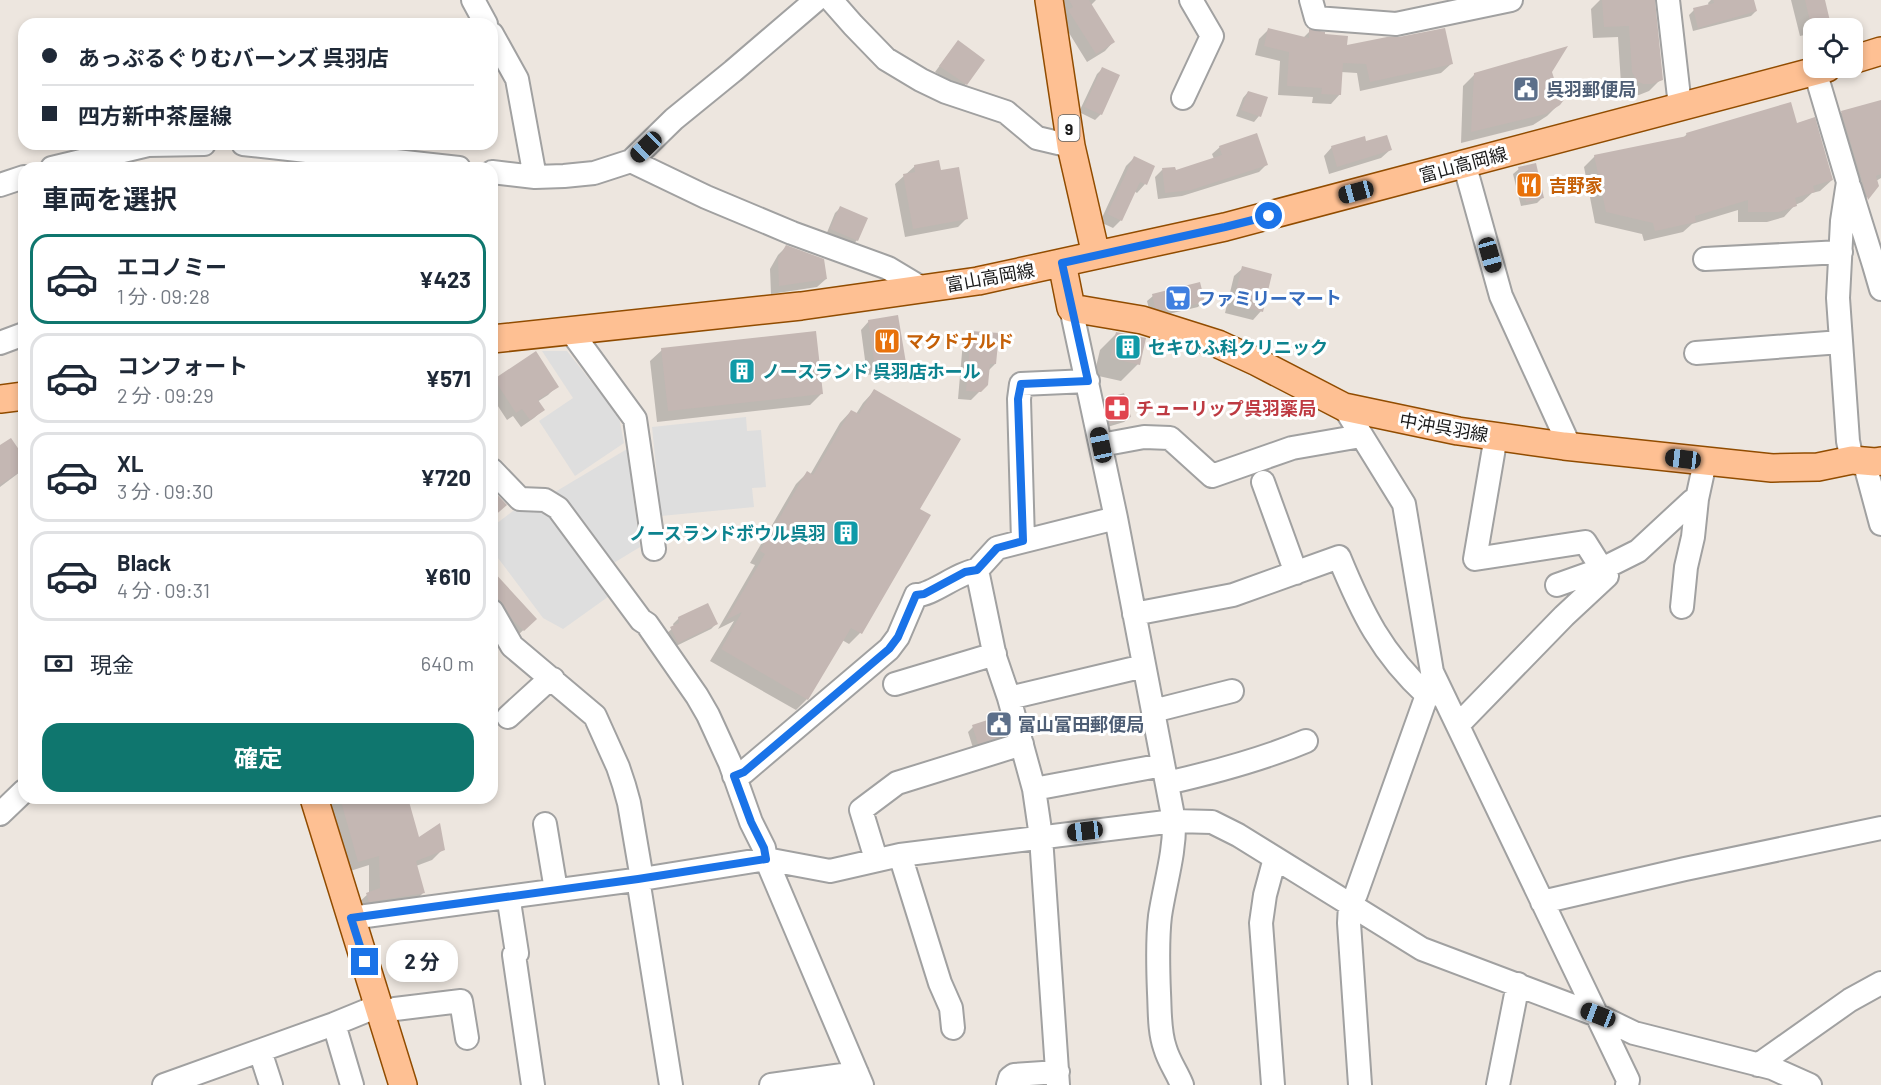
<!DOCTYPE html>
<html lang="ja">
<meta charset="utf-8">
<style>
body{margin:0;font-family:Barlow,"Noto Sans JP",sans-serif;background:#f6f6f7;color:#1f2937;height:100vh;display:flex;flex-direction:column;font-size:22px;white-space:nowrap}
*{box-sizing:border-box;margin:0}
p{font-size:20px;color:#747a83}
.icon{flex:none;width:33px;height:33px;fill:none;stroke:currentColor;stroke-width:2;stroke-linecap:round;stroke-linejoin:round}
.map{position:relative;flex:1;overflow:hidden}
.side{position:absolute;left:18px;top:162px;width:480px;height:642px;display:flex;flex-direction:column;background:#fff;border-radius:18px;box-shadow:0 3px 9px #0003}
.side>*{flex:none}
.banner{position:absolute;left:18px;top:18px;width:480px;height:132px;border-radius:18px;box-shadow:0 3px 9px #0003;display:grid;align-content:center;height:132px;padding:0 24px;background:#fff}
.buttons{position:absolute;left:1803px;top:18px;display:grid;gap:12px}
.buttons a{display:grid;place-items:center;width:60px;height:60px;border-radius:12px;background:#fff;box-shadow:0 3px 9px #0003;font-size:30px}
.end{position:absolute;width:27px;height:27px;margin:-14px;border:8px solid #1a73e8;background:#fff;box-shadow:0 0 0 3px #fff}
.from{border-radius:50%}
.bubble{position:absolute;height:42px;border-radius:18px;background:#fff;box-shadow:0 3px 9px #0003;font-size:20px;font-weight:700;line-height:42px;text-align:center}
.car{position:absolute;width:18px;height:36px;margin:-18px -9px;border-radius:8px;box-shadow:0 0 4px 2px #0007;background:linear-gradient(#222 24%,#8ab4d8 0 40%,#222 0 76%,#8ab4d8 0 86%,#222 0)}
.banner b{display:flex;align-items:center;gap:21px;height:57px;font-size:22px}
.banner b+b{border-top:2px solid #e0e1e3}
.banner i{width:15px;height:15px;background:#1f2937}
ul{padding:0;list-style:none}
li{display:flex;align-items:center;gap:18px;height:90px;margin:0 12px 9px;padding:0 12px;border:3px solid #e0e1e3;border-radius:18px}
li div{flex:1}
li b{display:block;font-size:22px}
li em{font-style:normal;font-weight:700}
li.current{border-color:#0f766e}
li>.icon{width:54px;height:54px;stroke-width:1.5}
h2{padding:0 24px;font-size:27px;line-height:72px}
.pay{display:flex;align-items:center;gap:15px;height:66px;padding:0 24px;font-size:22px}
.pay p{margin-inline-start:auto}
.button{display:flex;gap:12px;margin-top:auto;padding:12px 24px}
.button a{flex:1;height:69px;border-radius:18px;background:#0f766e;color:#fff;font-size:24px;font-weight:700;line-height:69px;text-align:center}
.map>svg:first-child{display:block}
</style>
<div class="map">
<svg width="1881" height="1085" viewBox="0 0 1881 1085">
<rect width="100%" height="100%" fill="#ede6df"/>
<!-- parking -->
<path fill="#dedede" d="M542,351H567L619,417L624,443L575,476L539,421L573,398Z
M746,417L747,431L761,430L766,487L752,488L754,507L661,516L652,427Z
M627,449L640,547L612,564L566,498L555,492Z
M517,508L553,512L612,594L563,629L543,618L492,550V527Z"/>
<!-- shadow -->
<path fill="#0003" d="M1056,0H1096L1090,6L1113,42L1105,51L1087,62L1061,20L1065,15Z
M1600,0H1653L1661,79L1649,91L1639,95H1631L1625,92L1621,84L1618,37L1593,38L1591,9Z
M1711,0H1753L1756,11L1751,16L1693,31L1689,15L1694,10L1709,6L1708,3Z
M1791,0H1823L1828,20L1820,28H1814V33L1800,36Z
M1268,30L1303,38L1310,31L1345,47L1399,39L1451,64L1441,73L1360,91L1357,73L1341,72L1340,94L1331,104L1312,103L1313,97L1278,95L1280,61L1255,55L1259,39Z
M953,48L966,84L961,89L935,72Z
M1103,68L1101,114L1095,120L1079,112L1097,74Z
M1551,72L1559,104L1547,116L1533,125L1461,143L1463,86L1474,75Z
M1248,92L1266,98L1259,116L1254,122L1236,116L1243,98Z
M1881,102V178L1876,181L1878,185L1859,206L1833,121L1842,112Z
M1796,124L1832,180L1820,191L1812,193L1802,202L1795,205L1784,217L1767,222H1738V210L1692,224L1683,232L1644,241L1642,234L1595,223L1584,167L1595,156L1682,139L1687,134Z
M1220,147L1266,165L1259,172L1182,196L1158,199L1155,177L1162,170L1174,172L1214,159L1212,154Z
M1332,147L1390,150L1381,158L1329,174L1324,156Z
M1134,158L1145,184L1137,193L1134,191L1121,220L1113,228L1100,222L1126,166Z
M915,166L940,172L967,218L958,227L905,237L895,184Z
M1519,169L1543,197L1537,203L1521,206L1513,174Z
M840,208L857,240L852,246L826,235L835,213Z
M786,247L826,279L817,287L771,294L770,269L778,255Z
M1243,268L1261,311L1253,320L1225,313L1234,276Z
M1153,296L1203,301L1198,307L1160,316L1150,313L1147,301Z
M869,321L904,362L895,371L867,375L861,330Z
M971,332L995,364L988,371L987,384L971,400L958,399L963,341Z
M1117,333L1138,364L1121,381L1094,375L1100,350Z
M662,350L821,394L810,405L657,422L650,361Z
M495,380L557,386L548,395L537,402L543,410L534,418L521,427L513,416L507,420L492,397V383Z
M874,391L918,509L860,633L849,644L842,640L807,699L796,710L710,661L734,621L718,629L755,565L750,563L796,484L807,473L810,475L840,423L851,411L856,414L863,403Z
M1105,400L1130,417L1124,422L1104,428L1100,406Z
M0,447L24,459V469L0,487Z
M492,572L535,619L516,637L492,606Z
M679,618L716,624L711,629L672,648L666,634L674,627L673,624Z
M973,727L1004,735L998,740L973,748L968,732Z
M327,798H407L418,839L443,849L432,860L416,866L423,893L412,904L358,912L356,905L369,893V865L347,872Z"/>
<!-- building -->
<path fill="#c4b7b3" d="M1069,0H1089L1115,42L1096,54L1068,10L1073,7Z
M1602,0H1655L1663,80L1652,84H1643L1637,81L1632,72L1629,26L1604,27Z
M1713,0H1754L1757,11L1698,28L1693,8L1714,3Z
M1805,0H1825L1830,21L1811,26Z
M1268,28L1309,38V29L1325,32V34L1348,36L1347,45L1387,37H1399L1445,28L1453,64L1370,82L1366,64L1343,63L1341,95L1321,94L1322,88L1287,86L1289,52L1264,46Z
M958,40L985,60L967,85L939,66Z
M1568,46L1552,72L1558,91L1569,93L1560,105L1546,114L1471,132L1474,73Z
M1102,67L1120,75L1102,115L1084,107Z
M1248,91L1268,97L1261,117L1241,110Z
M1881,100V174L1876,176L1879,186L1868,200L1841,111Z
M1791,102L1797,123L1815,117L1833,180L1813,186L1815,192L1795,198L1797,206L1779,212H1748V200L1695,216L1696,222L1655,231L1653,223L1606,212L1594,155L1687,136L1686,133Z
M1257,133L1268,165L1191,190L1165,193L1162,168L1175,167L1176,170L1222,155L1219,146Z
M1387,135L1392,150L1337,167L1331,146L1365,136L1366,141Z
M1134,156L1155,166L1147,185L1140,182L1122,221L1107,214Z
M939,160L941,170L959,167L968,219L913,229L903,174L915,172L914,165Z
M1536,163L1544,198L1526,202L1518,167Z
M840,206L868,218L858,241L830,229Z
M786,245L824,259L827,279L779,286L778,259Z
M1242,266L1272,274L1263,312L1233,304Z
M1200,282L1205,302L1167,311L1155,308L1152,294Z
M898,315L906,363L875,367L868,320Z
M816,331L823,394L668,411L661,348Z
M971,331L999,333L996,364H990L988,385L981,392L966,391Z
M1116,332L1146,338L1140,365L1110,358Z
M536,351L559,387L538,400L545,410L530,420L522,409L516,413L494,379Z
M874,389L961,439L920,509L931,515L862,634L851,628L808,700L721,649L742,612L726,620L765,554L760,551L807,471L813,475L851,410L859,414Z
M1124,393L1131,417L1110,424L1104,399Z
M11,438L24,457V469L0,485V445Z
M492,489L507,505L492,518Z
M492,570L537,619L524,631L512,619L503,604L498,599L492,597Z
M708,603L718,624L678,643L670,627L679,623L678,617Z
M1000,716L1005,735L978,744L972,725Z
M340,798H408L419,837L440,823L445,850L416,861L425,893L369,902L366,893L380,888L379,856L358,862Z"/>
<g fill="none" stroke-linecap="round" stroke-linejoin="round">
<defs>
<path id="minor" d="M473,0L486,24
M831,0L853,25L886,59L921,80L946,92L1006,112L1037,138L1071,146
M1311,0L1316,18L1396,24L1511,0
M1668,0L1680,106
M492,34L517,79L535,177
M1815,71L1848,182L1842,221L1838,298L1848,441L1852,460
M1183,98L1212,36L1191,0
M243,144L459,168
M631,161L706,197L792,233L888,268L923,289
M1464,163L1501,296L1570,447
M52,168L148,145L204,144
M492,172L535,177L564,176L594,173L631,161L674,119L733,71L816,0
M0,185L24,177
M1850,188L1874,265L1881,263
M1705,259L1841,252
M1874,265L1881,289
M1071,308L1116,518L1174,821C1175,853 1165,883 1160,916C1157,941 1158,968 1159,993C1160,1011 1159,1031 1165,1048C1169,1062 1177,1072 1182,1085
M570,330L635,419L654,549
M0,343L24,334
M1696,353L1841,342
M1344,407L1404,504L1432,672L1628,1080L1627,1085
M1496,436L1475,559L1585,542L1602,569L1557,585
M1101,445L1144,437L1170,438L1212,476L1292,448L1361,436
M1864,461L1881,524
M492,470L520,499L545,500L558,508L641,620L647,624L697,696L708,715L730,763L751,822L764,848L766,859L862,1085
M1263,482L1296,573
M1023,541L1019,399L1021,384L1088,381
M1682,607L1686,567L1693,537L1697,499L1705,462
M492,611L512,646L595,716L618,767L624,785L629,803L642,879
M1134,614L1233,595L1339,557C1362,613 1382,654 1427,695L1441,694
M895,684L995,654
M1009,698L1144,666
M1153,711L1232,691
M508,717L543,685L553,679
M1458,725L1564,616L1607,576L1602,569L1638,551L1692,501L1697,499
M734,776L744,772L889,649L898,637L916,595C931,596 957,573 977,570
M1167,783C1215,772 1261,760 1306,741
M1034,789L1163,765
M0,814L24,791
M545,824L556,890
M900,855L940,983L951,1008L953,1028
M876,859L861,810L897,783L1022,744
M638,879L671,1085
M511,897L510,908L517,953L514,955L533,1085
M1542,902L1685,869L1881,828
M351,918L642,879L766,859L830,871L900,855L1174,821L1212,822L1238,835L1422,949L1597,1015L1634,1033L1772,1068L1810,1085
M381,1014L395,1009L461,1001L467,1038
M334,1024L352,1085
M260,1051L271,1085
M1758,1065L1850,1000L1881,983
M164,1085L334,1024L378,1006
M771,1085L857,1073
M1008,1085L1010,1078L1014,1075L1058,1072
M1058,1085L1041,837L1034,789L1009,698L995,657L977,570L997,548L1116,518
M1273,1085L1261,923L1265,895L1275,858
M1360,1085L1349,923L1350,904L1356,894L1427,695
M1498,1085L1518,984"/>
<path id="major" d="M1049,0L1071,146L1096,255
M1852,60L1881,51
M1062,263L1071,308L1142,320L1218,344L1257,362L1344,407L1458,431L1564,446L1772,468L1818,467L1852,460L1875,462L1881,461
M492,339L801,306L978,281L1225,227L1827,68
M0,399L24,396
M314,798L403,1085"/>
</defs>
<!-- minor casing -->
<use href="#minor" stroke="#a1a1a1" stroke-width="26"/>
<!-- major casing -->
<use href="#major" stroke="#914c00" stroke-width="30"/>
<!-- minor -->
<use href="#minor" stroke="#fff" stroke-width="22"/>
<!-- major -->
<use href="#major" stroke="#fec093" stroke-width="27"/>
</g>
<g fill="none" stroke-linecap="round" stroke-linejoin="round">
<!-- route -->
<path stroke="#1a73e8" stroke-width="8" d="M365,962L351,918L638,879L766,859L764,848L751,822L734,776L744,772L889,649L898,637L916,595L924,594L965,572L977,570L997,548L1023,541L1018,399L1021,384L1088,381L1062,263L1225,227L1269,216"/>
</g>
<!-- icons -->
<defs>
<symbol id="civic-square" viewBox="-11 -11 22 22"><rect x="-9" y="-9" width="18" height="18" rx="4" fill="#5c6f8a" stroke="#fff"/><path d="M-.6-6.5H3V-4.5H.6V-3L4-1V1h2V6H-6V1h2V-1L-.6-3ZM-1.2 2.5V6h2.4V2.5Z" fill="#fff"/></symbol>
<symbol id="restaurant-square" viewBox="-11 -11 22 22"><rect x="-9" y="-9" width="18" height="18" rx="4" fill="#e8710a" stroke="#fff"/><path d="M-5-6h1v4h1v-4h1v4h1v-4h1v5L-1.5 .5V6h-2V.5L-5-1ZM5-6V6H3V1.5H1.5Q1.5-4 5-6Z" fill="#fff"/></symbol>
<symbol id="supermarket-square" viewBox="-11 -11 22 22"><rect x="-9" y="-9" width="18" height="18" rx="4" fill="#3f7fe0" stroke="#fff"/><path d="M-6-5.5h2.5l.6 2H6L4.5 2H-2.5L-4.4-4H-6ZM-1.5 3.2a1.3 1.3 0 1 0 .1 0ZM3 3.2a1.3 1.3 0 1 0 .1 0Z" fill="#fff"/></symbol>
<symbol id="building-square" viewBox="-11 -11 22 22"><rect x="-9" y="-9" width="18" height="18" rx="4" fill="#0f9aa8" stroke="#fff"/><path d="M-4-6H4V6H1V3H-1V6H-4ZM-2.5-4.3h1.7v1.8h-1.7ZM.8-4.3h1.7v1.8H.8ZM-2.5-1h1.7V.8h-1.7ZM.8-1h1.7V.8H.8Z" fill="#fff"/></symbol>
<symbol id="pharmacy-square" viewBox="-11 -11 22 22"><rect x="-9" y="-9" width="18" height="18" rx="4" fill="#e0444e" stroke="#fff"/><path d="M-2-6h4v4h4v4h-4v4h-4v-4h-4v-4h4Z" fill="#fff"/></symbol>
</defs>
<g fill-rule="evenodd">
<use href="#civic-square" x="1511" y="74" width="30" height="30"/>
<use href="#restaurant-square" x="1514" y="170" width="30" height="30"/>
<use href="#supermarket-square" x="1163" y="283" width="30" height="30"/>
<use href="#restaurant-square" x="872" y="326" width="30" height="30"/>
<use href="#building-square" x="1113" y="332" width="30" height="30"/>
<use href="#building-square" x="727" y="356" width="30" height="30"/>
<use href="#pharmacy-square" x="1102" y="393" width="30" height="30"/>
<use href="#building-square" x="831" y="518" width="30" height="30"/>
<use href="#civic-square" x="984" y="709" width="30" height="30"/>
</g>
<g text-anchor="middle" dominant-baseline="central" stroke-width="6" stroke-linejoin="round" paint-order="stroke">
<!-- shield labels -->
<rect fill="#fff" stroke="#5f5f5f" stroke-width="1.5" x="1058.5" y="115" width="21" height="26" rx="4.5"/>
<g font-size="16" font-weight="bold" fill="#1a1a1a">
<text x="1069" y="128">9</text>
</g>
<!-- service labels -->
<g font-size="18" font-weight="bold" fill="#4e5e75" stroke="#fff" text-anchor="start">
<text x="1546" y="89">呉羽郵便局</text>
<text x="1018" y="724">富山富田郵便局</text>
</g>
<!-- street labels -->
<g font-size="18" fill="#1a1a1a" stroke="#fff">
<text transform="translate(1463 164) rotate(-15)">富山高岡線</text>
<text transform="translate(990 277) rotate(-10)">富山高岡線</text>
<text transform="translate(1444 427) rotate(10)">中沖呉羽線</text>
</g>
<!-- food labels -->
<g font-size="18" font-weight="bold" fill="#c56008" stroke="#fff" text-anchor="start">
<text x="1549" y="185">吉野家</text>
<text x="906" y="341">マクドナルド</text>
</g>
<!-- shop labels -->
<g font-size="18" font-weight="bold" fill="#366cbe" stroke="#fff" text-anchor="start">
<text x="1198" y="298">ファミリーマート</text>
</g>
<!-- culture labels -->
<g font-size="18" font-weight="bold" fill="#0d838f" stroke="#fff" text-anchor="start">
<text x="1148" y="347">セキひふ科クリニック</text>
<text x="762" y="371">ノースランド 呉羽店ホール</text>
<text x="826" y="533" text-anchor="end">ノースランドボウル呉羽</text>
</g>
<!-- health labels -->
<g font-size="18" font-weight="bold" fill="#be3a42" stroke="#fff" text-anchor="start">
<text x="1136" y="408">チューリップ呉羽薬局</text>
</g>
</g>
</svg>
<div class="buttons">
<a><svg class="icon" aria-label="locate" viewBox="0 0 24 24"><circle cx="12" cy="12" r="6"/><path d="M12 2v4M12 18v4M2 12h4M18 12h4"/></svg></a>
</div>
<i class="end from" style="left:1269px;top:216px"></i>
<i class="end" style="left:365px;top:962px"></i>
<div class="bubble" style="left:386px;top:940px;width:72px">2 分</div>
<i class="car" style="left:646px;top:147px;rotate:226deg"></i>
<i class="car" style="left:1356px;top:192px;rotate:255deg"></i>
<i class="car" style="left:1490px;top:255px;rotate:164deg"></i>
<i class="car" style="left:1101px;top:445px;rotate:348deg"></i>
<i class="car" style="left:1683px;top:459px;rotate:277deg"></i>
<i class="car" style="left:1085px;top:831px;rotate:263deg"></i>
<i class="car" style="left:1598px;top:1015px;rotate:291deg"></i>
<div class="banner">
<b><i class="from"></i>あっぷるぐりむバーンズ 呉羽店</b>
<b><i></i>四方新中茶屋線</b>
</div>
<section class="side">
<h2>車両を選択</h2>
<ul>
<li class="current"><svg class="icon" aria-label="car" viewBox="0 0 24 24"><path d="M5 17H2v-5l4-1 3-4h7l3 4 3 1v5h-3M9 17h6M6 11h13"/><circle cx="7" cy="17" r="2"/><circle cx="17" cy="17" r="2"/></svg><div><b>エコノミー</b><p>1 分 · 09:28</p></div><em>¥423</em></li>
<li><svg class="icon" aria-label="car" viewBox="0 0 24 24"><path d="M5 17H2v-5l4-1 3-4h7l3 4 3 1v5h-3M9 17h6M6 11h13"/><circle cx="7" cy="17" r="2"/><circle cx="17" cy="17" r="2"/></svg><div><b>コンフォート</b><p>2 分 · 09:29</p></div><em>¥571</em></li>
<li><svg class="icon" aria-label="car" viewBox="0 0 24 24"><path d="M5 17H2v-5l4-1 3-4h7l3 4 3 1v5h-3M9 17h6M6 11h13"/><circle cx="7" cy="17" r="2"/><circle cx="17" cy="17" r="2"/></svg><div><b>XL</b><p>3 分 · 09:30</p></div><em>¥720</em></li>
<li><svg class="icon" aria-label="car" viewBox="0 0 24 24"><path d="M5 17H2v-5l4-1 3-4h7l3 4 3 1v5h-3M9 17h6M6 11h13"/><circle cx="7" cy="17" r="2"/><circle cx="17" cy="17" r="2"/></svg><div><b>Black</b><p>4 分 · 09:31</p></div><em>¥610</em></li>
</ul>
<div class="pay"><svg class="icon" aria-label="cash" viewBox="0 0 24 24"><path d="M3 7h18v10H3z"/><circle cx="12" cy="12" r="2"/></svg>現金<p>640 m</p></div>
<div class="button"><a>確定</a></div>
</section>
</div>
